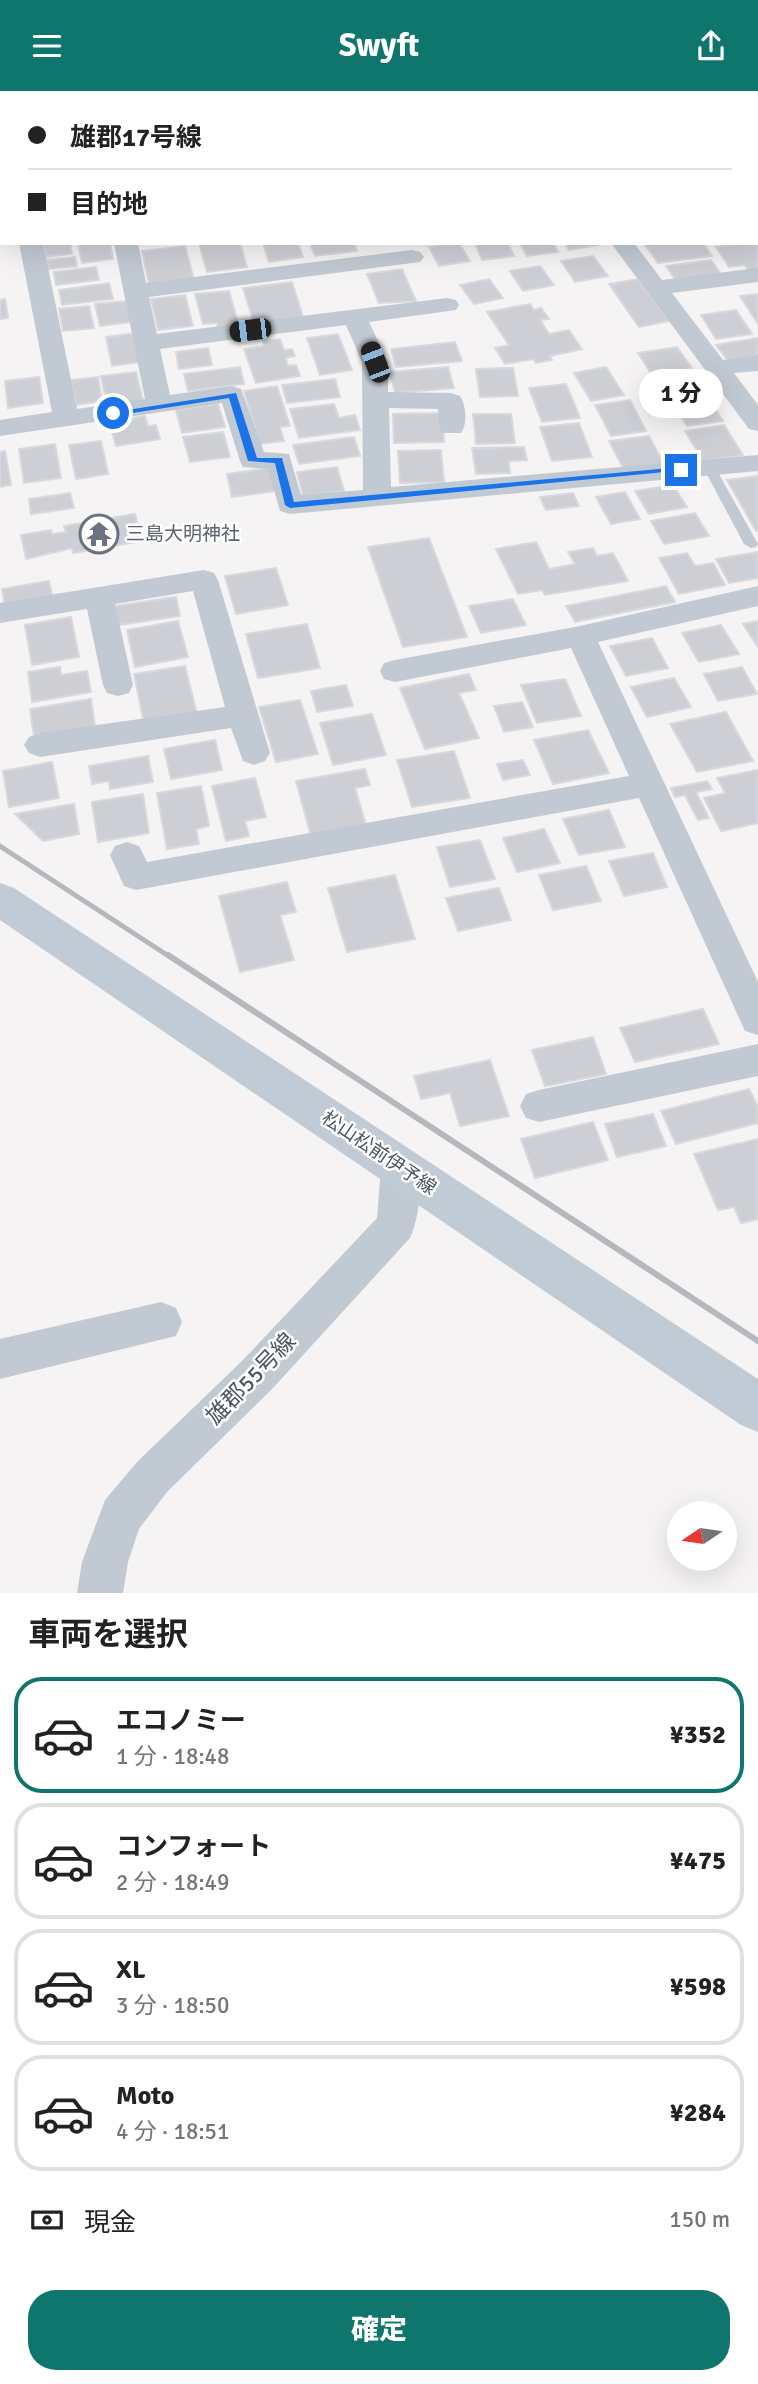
<!DOCTYPE html>
<html lang="ja">
<meta charset="utf-8">
<style>
body{margin:0;font-family:Signika,"Noto Sans JP",sans-serif;background:#f2f2f2;color:#222;height:100vh;display:flex;flex-direction:column;font-size:26px;white-space:nowrap}
*{box-sizing:border-box;margin:0}
p{font-size:23px;color:#767676}
.icon{flex:none;width:38px;height:38px;fill:none;stroke:currentColor;stroke-width:2;stroke-linecap:round;stroke-linejoin:round}
.map{position:relative;height:1502px;overflow:hidden}
.details{display:flex;flex-direction:column;background:#fff;flex:1}
.details>*{flex:none}
.guide{position:absolute;left:0px;top:0px;width:760px;height:154px;box-shadow:0 7px 28px #0002;display:grid;align-content:center;height:154px;padding:0 28px;background:#fff}
.needle{width:46px;rotate:257deg}
.controls{position:absolute;left:667px;top:1410px;display:grid;gap:14px}
.controls a{display:grid;place-items:center;width:70px;height:70px;border-radius:50%;background:#fff;box-shadow:0 7px 28px #0002;font-size:35px}
.end{position:absolute;width:32px;height:32px;margin:-16px;border:9px solid #1a73e8;background:#fff;box-shadow:0 0 0 4px #fff}
.from{border-radius:50%}
.bubble{position:absolute;height:49px;border-radius:24px;background:#fff;box-shadow:0 7px 28px #0002;font-size:23px;font-weight:800;line-height:49px;text-align:center}
.car{position:absolute;width:21px;height:42px;margin:-21px -10px;border-radius:9px;box-shadow:0 0 5px 2px #0007;background:linear-gradient(#222 24%,#8ab4d8 0 40%,#222 0 76%,#8ab4d8 0 86%,#222 0)}
.guide b{display:flex;align-items:center;gap:24px;height:66px;font-size:26px}
.guide b+b{border-top:2px solid #e0e0e0}
.guide i{width:18px;height:18px;background:#222}
ul{padding:0;list-style:none}
li{display:flex;align-items:center;gap:21px;height:116px;margin:0 14px 10px;padding:0 14px;border:4px solid #e0e0e0;border-radius:28px}
li div{flex:1}
li b{display:block;font-size:26px}
li em{font-style:normal;font-weight:800}
li.active{border-color:#0f766e}
li>.icon{width:63px;height:63px;stroke-width:1.5}
h2{padding:0 28px;font-size:32px;line-height:84px}
.pay{display:flex;align-items:center;gap:18px;height:77px;padding:0 28px;font-size:26px}
.pay p{margin-inline-start:auto}
.cta{display:flex;gap:14px;margin-top:auto;padding:14px 28px}
.cta a{flex:1;height:80px;border-radius:28px;background:#0f766e;color:#fff;font-size:28px;font-weight:800;line-height:80px;text-align:center}
header{display:flex;justify-content:space-between;align-items:center;height:91px;padding:0 28px;background:#0f766e;color:#fff;font-size:32px;font-weight:800}
.map>svg:first-child{display:block}
</style>
<header><svg class="icon" aria-label="menu" viewBox="0 0 24 24"><path d="M4 6h16M4 12h16M4 18h16"/></svg>Swyft<svg class="icon" aria-label="share" viewBox="0 0 24 24"><path d="M12 15V3M7 8l5-5 5 5M5 13v7h14v-7"/></svg></header>
<div class="map">
<svg width="758" height="1502" viewBox="0 0 758 1502">
<rect width="100%" height="100%" fill="#f5f3f3"/>
<!-- building -->
<path fill="#cdcfd5" stroke="#d7d9de" stroke-width="2" d="M758,151V179L748,180L745,174L729,176L716,156Z
M44,152H70L72,163L46,166Z
M78,152H110L113,168L82,172Z
M199,152H240L247,176L207,181Z
M263,152H298L303,166L269,171Z
M310,152H354L357,160L315,165Z
M459,152L470,170L439,175L429,156Z
M475,152H508L514,165L482,169Z
M520,152H553L558,161L527,165Z
M565,152H597L598,154L569,159Z
M656,152H703L712,165L658,172L645,154Z
M185,155L194,189L149,194L142,160Z
M593,165L608,185L575,191L561,170Z
M75,166L77,175L49,178L47,169Z
M711,169L721,183L676,190L666,175Z
M540,175L554,194L523,200L510,180Z
M96,176L99,189L56,194L54,181Z
M402,178L416,210L379,212L367,183Z
M489,188L503,207L474,213L460,194Z
M638,188L669,230L639,236L609,193Z
M292,191L303,226L254,232L243,197Z
M109,192L113,208L62,214L59,199Z
M229,200L239,235L218,237L217,232L203,233L195,203Z
M758,203V233L740,205Z
M185,204L193,235L158,239L151,208Z
M5,208L8,227L0,228V209Z
M127,210L132,231L100,235L95,213Z
M530,213L534,219L541,217L549,228L540,229L549,243L569,239L582,258L550,265L552,269L536,272L533,268L505,273L495,257L509,254L487,221Z
M89,215L94,237L63,240L59,218Z
M736,219L752,243L716,248L701,224Z
M136,242L142,271L112,275L106,246Z
M338,243L352,279L320,284L307,247Z
M758,247V265L728,270L716,254Z
M280,248L284,259L292,258L295,265L286,267L288,275L296,274L300,285L256,292L244,258L264,255L263,250Z
M455,251L462,270L396,276L391,258Z
M677,256L692,277L652,284L638,262Z
M208,257L212,274L179,278L176,261Z
M240,276L244,293L188,300L184,283Z
M448,276L454,297L395,302L390,281Z
M606,276L624,304L591,310L574,282Z
M513,277L518,305L480,306L476,278Z
M136,281L143,310L107,314L101,285Z
M39,286L43,312L8,317L5,290Z
M98,286L102,310L76,314L71,289Z
M335,288L340,306L287,312L282,294Z
M566,293L580,327L542,331L529,297Z
M277,295L290,335L280,336L284,350L260,353L244,300Z
M706,303L723,330L687,335L670,308Z
M630,309L646,340L611,345L595,314Z
M218,313L225,336L182,342L176,319Z
M334,313L339,327L355,324L360,339L299,347L290,318Z
M442,322L444,351L394,352L393,323Z
M473,323H511L515,352L476,353Z
M145,325L148,335L156,334L160,348L116,355L109,331Z
M579,332L592,366L552,370L540,336Z
M724,334L743,364L703,370L685,340Z
M223,341L230,366L190,371L183,346Z
M649,345L664,373L624,379L609,350Z
M354,346L360,365L299,373L293,354Z
M101,350L108,383L76,388L69,354Z
M55,353L61,387L24,392L19,358Z
M524,356L527,369L509,370L510,382L476,383L472,357Z
M441,359L444,391L400,392L398,360Z
M5,360L11,394L0,396V361Z
M337,376L344,400L303,405L297,381Z
M271,377L277,400L232,406L227,383Z
M758,385V440H756L727,389Z
M673,394L687,416L649,423L635,400Z
M625,401L640,428L611,433L596,406Z
M70,402L74,417L31,423L29,408Z
M573,402L579,415L546,419L540,406Z
M695,422L709,445L664,453L651,430Z
M135,423L142,450L73,462L72,457L26,468L21,444L51,439L52,443L66,441L64,435Z
M429,447L467,546L403,556L368,456Z
M536,451L549,478L575,473L568,461L593,457L597,465L613,462L628,490L545,504L542,499L518,503L496,458Z
M758,461V487L729,492L716,468Z
M687,462L695,475L713,472L725,494L679,503L659,467Z
M276,477L288,514L236,523L225,485Z
M49,490L53,508L5,516L2,498Z
M666,495L675,511L575,531L566,515Z
M176,506L180,525L118,534L115,515Z
M513,508L526,534L481,542L469,515Z
M71,526L79,566L32,574L25,534Z
M178,530L188,566L135,576L127,539Z
M758,530V556L743,533Z
M307,533L320,577L258,587L246,543Z
M721,534L739,563L699,571L682,542Z
M652,547L668,577L626,585L610,555Z
M185,575L197,623L144,632L134,583Z
M60,576L61,584L87,580L91,601L32,611L28,581Z
M742,576L757,603L718,610L704,583Z
M469,583L476,599L459,602L479,647L425,658L400,597Z
M674,587L691,616L647,626L631,596Z
M565,588L581,625L537,632L521,594Z
M346,594L353,615L317,621L311,600Z
M91,608L95,635L34,645L30,618Z
M300,609L318,663L276,671L259,616Z
M522,611L533,636L504,641L494,615Z
M726,621L753,670L697,681L670,633Z
M372,623L386,664L333,674L320,632Z
M588,639L609,682L553,693L534,649Z
M215,649L222,679L171,688L164,658Z
M454,660L470,707L412,716L397,669Z
M148,665L153,691L110,698L109,690L92,693L89,675Z
M523,669L530,684L503,689L497,673Z
M52,671L59,707L9,716L3,680Z
M365,678L370,694L355,697L366,734L311,745L296,690Z
M758,679V732L721,740L704,707L725,702L717,687Z
M255,687L266,726L245,730L249,745L226,750L212,695Z
M707,690L712,698L696,701L709,727L698,729L685,704L675,706L671,697Z
M201,695L209,735L196,738L199,753L167,758L157,702Z
M143,703L149,742L98,751L92,711Z
M74,713L79,743L43,750L15,723Z
M609,719L625,756L579,764L563,728Z
M544,738L560,772L517,781L503,747Z
M480,749L495,788L450,796L437,756Z
M653,762L667,796L624,805L609,770Z
M586,775L601,810L553,819L539,784Z
M395,784L415,848L347,861L328,797Z
M287,791L296,821L280,824L294,869L240,881L219,805Z
M499,797L511,829L458,840L446,807Z
M703,918L719,953L635,971L620,937Z
M593,946L606,983L545,995L532,959Z
M490,969L509,1025L460,1035L450,1002L421,1008L414,985Z
M749,998L758,1016V1032L676,1053L661,1020Z
M653,1023L666,1055L617,1066L605,1033Z
M593,1031L608,1069L535,1087L521,1048Z
M758,1048V1128L741,1132L734,1116L718,1119L694,1063Z"/>
<g fill="none" stroke-linecap="round" stroke-linejoin="round">
<!-- lane -->
<path fill="#c1cad2" fill-rule="evenodd" d="M725,285L729,286V292L656,305L650,301L656,297Z
M709,372L715,376L758,453L756,456L751,457L744,453L703,376Z"/>
<!-- street -->
<path fill="#c1cad2" fill-rule="evenodd" d="M0,0H18V2H2V7Z
M83,0H103V2H83Z
M139,0H173L138,2Z
M495,0H515L516,2H495Z
M0,119H2V133H0Z
M19,152H43L77,318L145,308L114,152H138L146,192L412,159L420,161L424,166L420,171L149,206L157,243L447,207L456,209L459,214L456,219L369,231L388,271V301L451,302L460,305C466,314 468,333 461,342H443L439,336L438,318L389,317L391,396L758,364V380L290,423L280,420L268,378L243,376L240,370L222,312L0,345V329L52,321ZM346,234L362,271L363,399L301,404L289,363L264,361L241,298L232,295L170,304L160,258Z
M611,152H634L662,189L758,177V191L672,202L723,269L758,264V280L734,282L758,314V340L749,338Z
M204,479L214,482L218,489L270,662L265,670L254,674L243,670L231,637L40,666L29,662L24,654L29,646L40,642L225,616L193,500L115,513L133,594L129,602L118,605L107,602L103,594L87,518L0,532V512Z
M758,495V515L598,551L758,891V944L745,940L639,707L136,799L124,795L110,764L115,755L127,751L139,755L147,771L629,685L571,557L395,591L384,588L380,580L384,572L395,569L580,535Z
M758,953V985L539,1031L526,1027L520,1015L526,1003L539,999Z
M400,1059L414,1064C424,1086 420,1125 410,1147L273,1297L167,1401L139,1438L128,1471L123,1502H77L82,1471L105,1409L137,1371L243,1269L377,1127L381,1076L386,1064Z
M161,1211L176,1217L182,1231L176,1245L0,1288V1248Z"/>
<!-- secondary -->
<path fill="#c1cbd6" fill-rule="evenodd" d="M0,792L14,797L758,1288V1341L741,1334L0,829Z"/>
<!-- rail-far1 -->
<path stroke="#b5b8bd" stroke-width="5" d="M0,755L170,866"/>
<!-- rail -->
<path stroke="#b5b8bd" stroke-width="6" d="M168,864L758,1250"/>
</g>
<!-- route -->
<path fill="#1a73e8" d="M236,302L257,367H282L294,411L681,376L686,379L290,417L285,414L275,372L248,370L229,307L113,325L108,322Z"/>
<!-- icons -->
<defs>
<symbol id="temple-ring" viewBox="-11 -11 22 22"><circle r="9.5" fill="#fff" stroke="#6b7280" stroke-width="1.5"/><path d="M0-6L5-2H3V0L6.5 2.5H4V6H1.5V3h-3V6H-4V2.5H-6.5L-3 0V-2H-5Z" fill="#6b7280"/></symbol>
</defs>
<g fill-rule="evenodd">
<use href="#temple-ring" x="77" y="421" width="44" height="44"/>
</g>
<g text-anchor="middle" dominant-baseline="central" stroke-width="5" stroke-linejoin="round" paint-order="stroke">
<!-- worship labels -->
<g font-size="19" fill="#5b616d" stroke="#fff" text-anchor="start">
<text x="126" y="443">三島大明神社</text>
</g>
<!-- street labels -->
<g font-size="19" fill="#4a5661" stroke="#fff">
<text transform="translate(379 1062) rotate(34)">松山松前伊予線</text>
</g>
<!-- near-street labels -->
<g font-size="23" fill="#4a5661" stroke="#fff">
<text transform="translate(251 1288) rotate(-46)">雄郡55号線</text>
</g>
</g>
</svg>
<div class="controls">
<a><svg class="needle" viewBox="-14 -14 28 28"><path d="M0-13l5 13h-10z" fill="#e53935"/><path d="M0 13l5-13h-10z" fill="#767676"/></svg></a>
</div>
<i class="end from" style="left:113px;top:322px"></i>
<i class="end" style="left:681px;top:379px"></i>
<div class="bubble" style="left:639px;top:278px;width:84px">1 分</div>
<i class="car" style="left:250px;top:239px;rotate:263deg"></i>
<i class="car" style="left:375px;top:271px;rotate:339deg"></i>
<div class="guide">
<b><i class="from"></i>雄郡17号線</b>
<b><i></i>目的地</b>
</div>
</div>
<section class="details">
<h2>車両を選択</h2>
<ul>
<li class="active"><svg class="icon" aria-label="car" viewBox="0 0 24 24"><path d="M5 17H2v-5l4-1 3-4h7l3 4 3 1v5h-3M9 17h6M6 11h13"/><circle cx="7" cy="17" r="2"/><circle cx="17" cy="17" r="2"/></svg><div><b>エコノミー</b><p>1 分 · 18:48</p></div><em>¥352</em></li>
<li><svg class="icon" aria-label="car" viewBox="0 0 24 24"><path d="M5 17H2v-5l4-1 3-4h7l3 4 3 1v5h-3M9 17h6M6 11h13"/><circle cx="7" cy="17" r="2"/><circle cx="17" cy="17" r="2"/></svg><div><b>コンフォート</b><p>2 分 · 18:49</p></div><em>¥475</em></li>
<li><svg class="icon" aria-label="car" viewBox="0 0 24 24"><path d="M5 17H2v-5l4-1 3-4h7l3 4 3 1v5h-3M9 17h6M6 11h13"/><circle cx="7" cy="17" r="2"/><circle cx="17" cy="17" r="2"/></svg><div><b>XL</b><p>3 分 · 18:50</p></div><em>¥598</em></li>
<li><svg class="icon" aria-label="car" viewBox="0 0 24 24"><path d="M5 17H2v-5l4-1 3-4h7l3 4 3 1v5h-3M9 17h6M6 11h13"/><circle cx="7" cy="17" r="2"/><circle cx="17" cy="17" r="2"/></svg><div><b>Moto</b><p>4 分 · 18:51</p></div><em>¥284</em></li>
</ul>
<div class="pay"><svg class="icon" aria-label="cash" viewBox="0 0 24 24"><path d="M3 7h18v10H3z"/><circle cx="12" cy="12" r="2"/></svg>現金<p>150 m</p></div>
<div class="cta"><a>確定</a></div>
</section>
